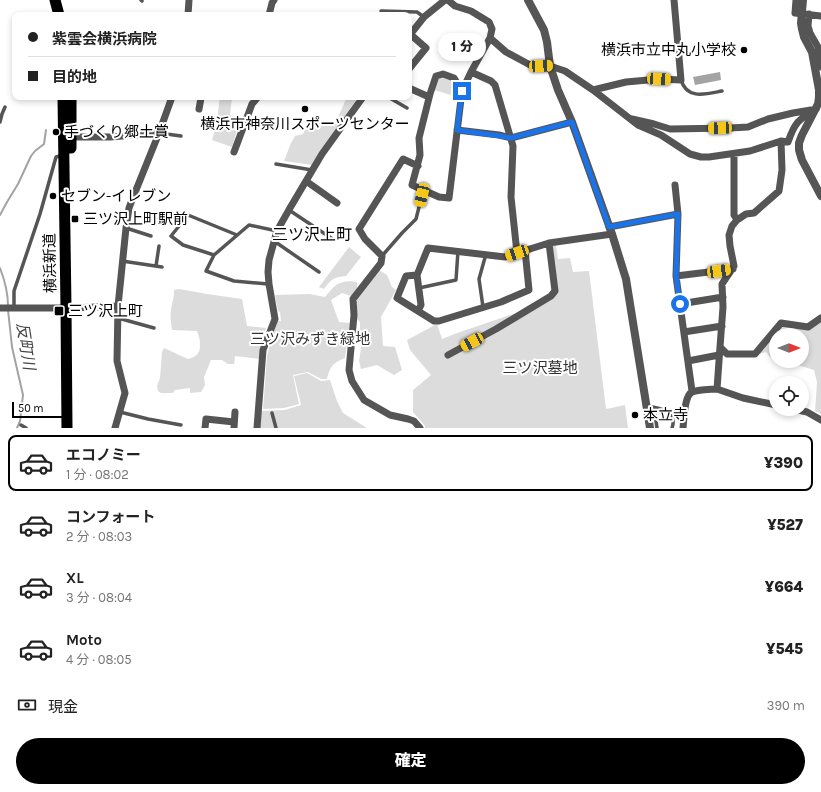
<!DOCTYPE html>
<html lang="ja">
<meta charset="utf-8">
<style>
body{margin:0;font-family:Karla,"Noto Sans JP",sans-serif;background:#f6f6f6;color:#222;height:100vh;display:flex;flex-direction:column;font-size:15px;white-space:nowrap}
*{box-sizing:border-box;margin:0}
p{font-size:13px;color:#767676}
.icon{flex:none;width:22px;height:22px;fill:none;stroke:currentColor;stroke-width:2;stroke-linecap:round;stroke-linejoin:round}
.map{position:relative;height:428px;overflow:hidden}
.panel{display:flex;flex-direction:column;background:#fff;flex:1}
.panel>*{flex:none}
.guide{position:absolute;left:12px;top:12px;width:400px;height:88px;border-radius:8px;box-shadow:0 2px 6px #0003;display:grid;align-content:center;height:88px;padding:0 16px;background:#fff}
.needle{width:26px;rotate:90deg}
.controls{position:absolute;left:769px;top:328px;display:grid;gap:8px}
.controls a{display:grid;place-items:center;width:40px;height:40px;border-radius:50%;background:#fff;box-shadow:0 2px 6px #0003;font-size:20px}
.scale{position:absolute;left:12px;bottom:10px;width:55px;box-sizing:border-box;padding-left:4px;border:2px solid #000;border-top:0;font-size:11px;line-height:14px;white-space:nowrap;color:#000;-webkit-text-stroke:3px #fff;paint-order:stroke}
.end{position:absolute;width:18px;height:18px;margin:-9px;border:5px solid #1a73e8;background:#fff;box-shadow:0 0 0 2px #fff}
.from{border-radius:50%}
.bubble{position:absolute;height:28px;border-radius:14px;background:#fff;box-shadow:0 2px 6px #0003;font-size:13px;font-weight:800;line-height:28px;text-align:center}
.car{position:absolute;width:12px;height:24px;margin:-12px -6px;border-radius:5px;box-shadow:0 0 3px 1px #0007;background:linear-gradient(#f5c518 24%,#345 0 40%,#f5c518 0 76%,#345 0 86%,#f5c518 0)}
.guide b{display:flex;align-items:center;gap:14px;height:38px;font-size:15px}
.guide b+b{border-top:1px solid #e0e0e0}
.guide i{width:10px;height:10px;background:#222}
ul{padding:7px 0 0;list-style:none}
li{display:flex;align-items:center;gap:12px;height:56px;margin:0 8px 6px;padding:0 8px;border:2px solid transparent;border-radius:8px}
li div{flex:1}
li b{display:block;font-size:15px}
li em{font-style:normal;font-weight:800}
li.active{border-color:#000}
li>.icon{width:36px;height:36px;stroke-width:1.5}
.pay{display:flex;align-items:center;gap:10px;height:44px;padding:0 16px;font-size:15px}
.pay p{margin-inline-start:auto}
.cta{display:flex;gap:8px;margin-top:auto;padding:8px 16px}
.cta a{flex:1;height:46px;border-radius:24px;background:#000;color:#fff;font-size:16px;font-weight:800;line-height:46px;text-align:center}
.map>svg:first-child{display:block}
</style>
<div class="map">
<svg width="821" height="428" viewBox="0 0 821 428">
<rect width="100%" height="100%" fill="#fff"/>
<!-- green -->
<path fill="#dcdcdc" d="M442,76C453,80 460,86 458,97L434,90L437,79Z
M220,97H232L230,115L240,121L232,147L212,140L217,123L219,103Z
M347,97H358L312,165L284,161L291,143L295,136L303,134L310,118L334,126Z
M556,245L558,259L570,258L573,272L589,271L606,409L625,405L628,428H425V426L413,412V390L431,375L410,350L407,340L437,324L442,339L460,332L519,312L522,309L557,292L552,246Z
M349,247L361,257L346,276C334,277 331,279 324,289L319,287Z
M379,270L387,275L392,287L396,290L381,317L383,346L395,347L402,370L394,375L377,365L361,369L359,361L361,348V339L360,331V322L357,319L356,298Z
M349,281L357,282V289L351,296L342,293L331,300L339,322L350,323L345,358C333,363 330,366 327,379H321L308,372L293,375L299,404L284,408L263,409L267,356L271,340L278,321H281L280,312L278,311L275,295L310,294L325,297C334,287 335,283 349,281Z
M179,289L207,294L242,299L247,326L266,328L260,350V359L235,356L234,364H228L222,360H211L204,377L205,385L201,392L190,393V388L175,390L173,393H161L158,391L157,386L160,378L162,352L164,348L188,359C190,358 193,358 195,356C203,351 200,338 197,331L172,330C171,323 170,316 171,310C172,302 174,299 174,290Z
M821,320V414L815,411L817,382L814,370L784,361H802V335H776V358L770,357L766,352L759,354L782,324L808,328Z
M307,373L321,381L330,380L337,401L343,413L367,428H259L260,411L285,410L301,405L294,376Z"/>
<!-- water -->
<path fill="#a3a3a3" d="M720,72L721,80L695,85L693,77Z"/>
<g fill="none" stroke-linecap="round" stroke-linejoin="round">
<!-- stream -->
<path stroke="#a3a3a3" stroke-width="2" d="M0,215L7,202L18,184L31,156L35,151L44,144L46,130
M0,268C5,281 8,292 8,306
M8,310L12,347L23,395L20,421L17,428"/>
<!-- service -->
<path stroke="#555" stroke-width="3.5" d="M141,0L142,1
M381,11L417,12L424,17
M681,80C687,100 706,94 722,91
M388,97L407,108
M0,122L2,114L5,107
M159,133L181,136
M276,164L312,170
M289,210L334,240
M126,228L151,236
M274,241L319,272
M214,255L183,245L171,236L188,215L237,235
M382,256L402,233L416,219L422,195
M122,261L162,267
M156,266L159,246
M268,284L234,281L206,271L214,255L249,225L277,231
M419,288L456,280L458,251
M483,307L479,279L486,254
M14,308V291L40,214L56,157L63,155
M118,318L154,328
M647,406C659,408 678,411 672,428
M651,407L655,414L657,428
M120,412L148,419L181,425
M272,413L276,428
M21,425L26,428"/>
<!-- minor -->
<path stroke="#555" stroke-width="7" d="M448,0L455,6L471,11L489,22L492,29L490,38L471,72
M796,0L795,13L821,16
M809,14L808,26L810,33L818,47L821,67
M188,15L189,0
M269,15L272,3L274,0
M409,36L424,17L445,0
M490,38L506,52L532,66H550L565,71L593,90L638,125L661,135L690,154L701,157H709L750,151L781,141
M409,69L426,48L410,34
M409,88L429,97
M593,90L626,82L659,79L681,80L674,0
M462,91L454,78L443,74L436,76L430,94L419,138L420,155L412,185L439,197L449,198L462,91L471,72L491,81L495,85L513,146L511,197L517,253L549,243L612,234
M198,97L201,98L199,109
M632,119L654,124L670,129L730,128L748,127L768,119L793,113L811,110
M457,130L499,135L511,138L572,122
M71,137H110L159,133
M234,152L252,104L258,97
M734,154V215L737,220
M418,166L403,159L359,229L365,239L382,256L381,263L353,299L354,315L349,370L352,381L364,400L390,415L408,419L414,421L420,428
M306,181L337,203
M675,185L678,214
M609,227L678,214L676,276L692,391
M417,275L406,276L397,298L434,321H439L501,302L529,290L525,250
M676,276L733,269
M680,304L723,297
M0,308H72L118,306
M418,311L421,305L417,275L428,248L505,257L517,253
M684,332L722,326
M720,347L723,307L722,284L734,266L730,246L729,235L732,226L737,220L746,214L754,213L779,191L782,170L781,141L788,142C795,122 798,120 816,109
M448,355L496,329L551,296L555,291L549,243
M688,361L719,355
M717,389L743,398L776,405
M794,409L807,412L821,420
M115,428L125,393L117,361L118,306L126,228L129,208L132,200L159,133L172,97
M205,428L206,419L234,422
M234,428L235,412
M257,428L263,350L275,319L269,284L268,272L269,260L277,231L290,208L322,154L363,97
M683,428C684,420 684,396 692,392C696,390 712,389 717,389L720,347L727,354H755L781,323L808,327L821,318"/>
<!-- tertiary -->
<path stroke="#555" stroke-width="8" d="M528,0L544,30L547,42L550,66L558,90L572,122L612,234L626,279L650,428
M803,0L801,23L802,29L804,37L812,52L819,90V97L818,104L802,135L799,143V150L802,160L821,196"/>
<!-- trunk -->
<path stroke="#000" stroke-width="11" d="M55,0L59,15
M63,97L66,308L67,428
M71,97V148"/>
</g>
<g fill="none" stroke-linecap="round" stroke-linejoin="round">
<!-- route -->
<path stroke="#1a73e8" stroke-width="5" d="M462,91L457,130L500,136L511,138L572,122L609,227L678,214L676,276L680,304"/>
</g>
<!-- markers -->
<g fill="#000" stroke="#fff" stroke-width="1.5">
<circle cx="744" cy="50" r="4"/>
<circle cx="305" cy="109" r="4"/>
<circle cx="56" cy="132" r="4"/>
<circle cx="53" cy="196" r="4"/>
<rect x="71" y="215" width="8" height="8" rx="2"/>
<rect x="54" y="306" width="10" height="10" rx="2"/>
<circle cx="635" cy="415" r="4"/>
</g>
<g text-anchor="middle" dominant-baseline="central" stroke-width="4" stroke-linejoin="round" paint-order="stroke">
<!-- poi labels -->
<g font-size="15" fill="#000" stroke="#fff" text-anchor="start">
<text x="736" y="50" text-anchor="end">横浜市立中丸小学校</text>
<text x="305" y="124" text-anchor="middle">横浜市神奈川スポーツセンター</text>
<text x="64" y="132">手づくり郷土賞</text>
<text x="61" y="196">セブン-イレブン</text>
<text x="83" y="219">三ツ沢上町駅前</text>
<text x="68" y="311">三ツ沢上町</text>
<text x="643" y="415">本立寺</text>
</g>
<!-- street labels -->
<g font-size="15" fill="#000" stroke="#fff">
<text transform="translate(50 263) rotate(-91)">横浜新道</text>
</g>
<!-- park labels -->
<g font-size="15" fill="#333" stroke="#fff">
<text x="310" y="339">三ツ沢みずき緑地</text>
<text x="540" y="368">三ツ沢墓地</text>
</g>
<!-- neighbourhood labels -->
<g font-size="16" fill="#000" stroke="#fff">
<text x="312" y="234">三ツ沢上町</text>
</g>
<!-- water labels -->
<g font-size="16" font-style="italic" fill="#444" stroke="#fff">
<text transform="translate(26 346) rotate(81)">反町川</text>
</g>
</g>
</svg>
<div class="controls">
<a><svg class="needle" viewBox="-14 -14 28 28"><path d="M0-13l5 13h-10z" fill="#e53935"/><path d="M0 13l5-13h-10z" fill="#767676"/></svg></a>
<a><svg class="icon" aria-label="locate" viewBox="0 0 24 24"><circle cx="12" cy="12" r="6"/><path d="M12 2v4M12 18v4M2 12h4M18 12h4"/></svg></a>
</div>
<div class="scale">50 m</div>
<i class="end from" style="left:680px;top:304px"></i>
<i class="end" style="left:462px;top:91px"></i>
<div class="bubble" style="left:438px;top:33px;width:48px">1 分</div>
<i class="car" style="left:541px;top:66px;rotate:87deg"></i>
<i class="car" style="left:659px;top:79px;rotate:93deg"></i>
<i class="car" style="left:720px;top:128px;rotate:268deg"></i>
<i class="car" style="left:422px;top:195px;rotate:193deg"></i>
<i class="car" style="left:517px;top:253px;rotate:251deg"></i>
<i class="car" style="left:719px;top:271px;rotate:82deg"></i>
<i class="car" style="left:472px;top:342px;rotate:242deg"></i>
<div class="guide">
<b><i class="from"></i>紫雲会横浜病院</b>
<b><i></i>目的地</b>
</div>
</div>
<section class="panel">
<ul>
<li class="active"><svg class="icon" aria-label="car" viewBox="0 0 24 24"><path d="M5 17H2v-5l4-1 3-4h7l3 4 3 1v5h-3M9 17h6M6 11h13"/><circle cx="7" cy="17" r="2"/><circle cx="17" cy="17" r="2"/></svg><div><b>エコノミー</b><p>1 分 · 08:02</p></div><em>¥390</em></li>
<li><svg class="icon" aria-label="car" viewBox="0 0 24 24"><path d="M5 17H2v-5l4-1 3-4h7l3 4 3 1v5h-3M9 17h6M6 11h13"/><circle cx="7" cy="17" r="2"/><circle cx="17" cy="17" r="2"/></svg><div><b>コンフォート</b><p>2 分 · 08:03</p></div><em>¥527</em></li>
<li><svg class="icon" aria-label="car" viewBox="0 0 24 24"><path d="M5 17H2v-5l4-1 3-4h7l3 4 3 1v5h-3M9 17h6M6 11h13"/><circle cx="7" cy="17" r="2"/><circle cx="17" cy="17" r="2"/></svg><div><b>XL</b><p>3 分 · 08:04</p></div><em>¥664</em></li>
<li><svg class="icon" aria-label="car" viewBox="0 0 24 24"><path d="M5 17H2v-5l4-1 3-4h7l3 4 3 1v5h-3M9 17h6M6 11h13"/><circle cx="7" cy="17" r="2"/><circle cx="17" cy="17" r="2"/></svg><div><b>Moto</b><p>4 分 · 08:05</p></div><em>¥545</em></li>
</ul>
<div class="pay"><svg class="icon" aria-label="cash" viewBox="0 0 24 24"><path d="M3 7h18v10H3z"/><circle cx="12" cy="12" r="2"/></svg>現金<p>390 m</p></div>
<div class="cta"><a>確定</a></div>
</section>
